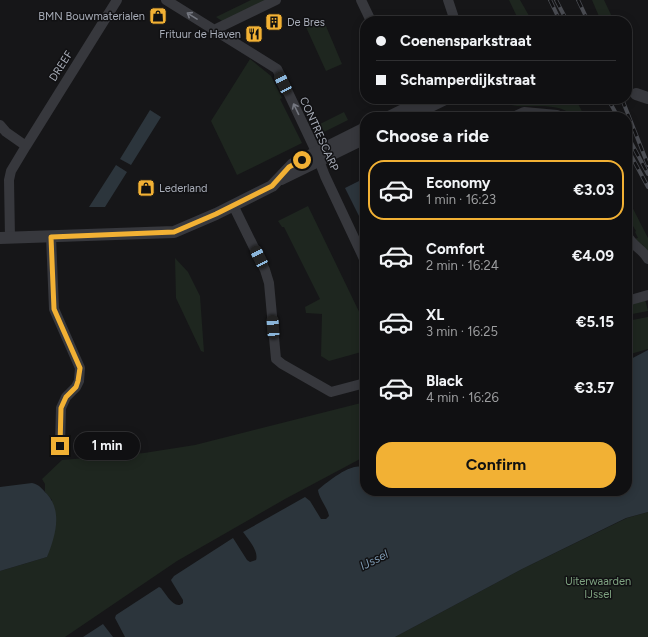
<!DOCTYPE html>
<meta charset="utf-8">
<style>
body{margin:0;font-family:Figtree,sans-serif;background:#1e1e20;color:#f1f3f6;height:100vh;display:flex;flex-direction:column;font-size:15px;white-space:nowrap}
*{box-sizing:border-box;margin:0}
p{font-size:13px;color:#9c9d9f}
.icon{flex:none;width:22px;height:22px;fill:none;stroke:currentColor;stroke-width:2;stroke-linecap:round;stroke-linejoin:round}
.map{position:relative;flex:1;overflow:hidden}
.sheet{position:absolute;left:360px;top:112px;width:272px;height:384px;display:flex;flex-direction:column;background:#101012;border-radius:16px;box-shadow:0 2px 10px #0003,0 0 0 1px #303032}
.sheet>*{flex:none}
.banner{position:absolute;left:360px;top:16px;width:272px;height:88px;border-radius:16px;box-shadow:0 2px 10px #0003,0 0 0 1px #303032;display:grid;align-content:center;height:88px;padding:0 16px;background:#101012}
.end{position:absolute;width:18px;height:18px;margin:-9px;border:5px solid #f2b134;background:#111;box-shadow:0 0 0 2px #111}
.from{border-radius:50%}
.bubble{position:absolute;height:28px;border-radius:14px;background:#101012;box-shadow:0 2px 10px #0003,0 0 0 1px #303032;font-size:13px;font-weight:700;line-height:28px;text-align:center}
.car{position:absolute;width:12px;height:24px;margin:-12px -6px;border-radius:5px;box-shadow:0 0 3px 1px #0007;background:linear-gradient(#222 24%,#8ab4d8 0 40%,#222 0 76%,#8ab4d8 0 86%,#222 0)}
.banner b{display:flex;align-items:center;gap:14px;height:38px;font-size:15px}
.banner b+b{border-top:1px solid #303032}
.banner i{width:10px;height:10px;background:#f1f3f6}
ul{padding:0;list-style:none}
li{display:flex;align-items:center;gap:12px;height:60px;margin:0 8px 6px;padding:0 8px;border:2px solid transparent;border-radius:16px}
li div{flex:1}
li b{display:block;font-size:15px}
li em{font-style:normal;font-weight:700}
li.active{border-color:#f2b134}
li>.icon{width:36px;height:36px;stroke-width:1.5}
h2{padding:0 16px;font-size:18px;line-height:48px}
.action{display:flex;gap:8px;margin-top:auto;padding:8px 16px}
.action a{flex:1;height:46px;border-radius:16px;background:#f2b134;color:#111;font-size:16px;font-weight:700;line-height:46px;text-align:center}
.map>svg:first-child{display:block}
</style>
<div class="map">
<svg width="648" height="637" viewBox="0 0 648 637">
<rect width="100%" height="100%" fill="#161618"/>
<!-- green -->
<path fill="#1e261f" d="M251,0H271L225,23L216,17Z
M509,0H520L532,21H519Z
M592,0H604L614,21H601Z
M323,19L342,64L326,71L306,27Z
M250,59L271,76L282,98L280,99L302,143L237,175L211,121Z
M497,99H540L571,102L576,100L585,117H570L572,115C559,103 534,107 517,106C511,105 505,104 499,103Z
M344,112L348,120L324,132L320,124Z
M627,197L648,238V253L643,245L633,239L638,238L635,232L636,231L627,216Z
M308,206L365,324V351L329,361L321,356L322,314L306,313L305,307L320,299L284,227H282L278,221Z
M175,258L188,272L200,296L204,352L201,351L176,298Z
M645,299L648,311L627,315V304Z
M648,317V349L627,355V321Z
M365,402V469L362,466V461L360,459L285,499L177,561L65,637H0V571L47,557L52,500L45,492V484L42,479L62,460L144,453L195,445Z
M648,512V637H395L522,569L627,518Z"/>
<!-- water -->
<path fill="#2c353c" d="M150,110L161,117L131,165L120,159Z
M116,165L127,172L105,207H89Z
M365,178V228L345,188Z
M648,350V512L626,518L522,569L395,637H125L115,618L116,615L159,587L161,588C166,594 175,611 183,603V600L172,582L171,580L174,576L233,538L247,560L250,562L256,560C259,551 248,539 243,532L305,497L310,501L321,519H326L329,516C327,506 319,499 318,490C326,483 355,459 365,469V491H627V361Z
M32,483C40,485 41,488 47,494C63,512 55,537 47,557L0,571V487Z
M103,624L113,637H83Z"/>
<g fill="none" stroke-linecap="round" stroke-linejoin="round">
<!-- minor -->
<path stroke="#37383d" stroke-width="10" d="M166,0L277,69L313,145L325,176L365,261
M361,0L371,21
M448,0L455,21
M214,30L276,0
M513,117L524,112L557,115L561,117
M0,125L6,132L26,146L11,171L9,180L10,238
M26,146L117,0
M233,205L265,270L269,283L276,359L282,364L331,392L365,383
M627,235C633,247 641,247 648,259
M51,237L54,309L80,368L79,381L76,387L66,397L61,408L60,446
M627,301L648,295"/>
<!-- tertiary -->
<path stroke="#37383d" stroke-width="12" d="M636,94L648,98
M389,117L426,99
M408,117L445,99
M281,179L365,138
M0,238L174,232L216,214L272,186L293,164L365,128"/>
<defs>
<path id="rail" d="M550,0L560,21
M556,0L567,21
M578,0L588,21
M608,99L618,117
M622,99L648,165
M627,135L648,174
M627,148L648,187"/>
</defs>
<!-- rail casing -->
<use href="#rail" stroke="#4a4c52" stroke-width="4"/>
<!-- rail -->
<use href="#rail" stroke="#111113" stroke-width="2.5" stroke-dasharray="8" stroke-linecap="butt"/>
</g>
<!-- one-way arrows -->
<defs><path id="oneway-shaft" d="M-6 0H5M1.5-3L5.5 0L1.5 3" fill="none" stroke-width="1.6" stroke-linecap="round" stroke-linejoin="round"/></defs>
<g stroke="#757881">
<use href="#oneway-shaft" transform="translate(192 16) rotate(-148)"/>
<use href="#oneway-shaft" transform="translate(296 109) rotate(-116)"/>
</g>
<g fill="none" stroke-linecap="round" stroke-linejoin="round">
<!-- route -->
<path stroke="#f2b134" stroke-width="5" d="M60,446L61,408L66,397L76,387L78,381L80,368L54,309L51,237L174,232L216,214L272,186L289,167L302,160"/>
</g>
<!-- icons -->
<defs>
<symbol id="shop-square" viewBox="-11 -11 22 22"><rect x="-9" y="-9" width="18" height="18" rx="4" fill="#f2b134" stroke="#111113"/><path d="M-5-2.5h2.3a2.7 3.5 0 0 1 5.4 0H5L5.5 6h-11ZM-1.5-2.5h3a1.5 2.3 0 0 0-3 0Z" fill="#111"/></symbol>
<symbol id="building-square" viewBox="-11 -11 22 22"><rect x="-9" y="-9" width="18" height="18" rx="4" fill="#f2b134" stroke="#111113"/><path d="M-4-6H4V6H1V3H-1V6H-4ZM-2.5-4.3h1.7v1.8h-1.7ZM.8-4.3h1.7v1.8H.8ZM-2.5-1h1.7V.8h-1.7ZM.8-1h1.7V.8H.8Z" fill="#111"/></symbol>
<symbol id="restaurant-square" viewBox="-11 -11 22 22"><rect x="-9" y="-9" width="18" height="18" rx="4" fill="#f2b134" stroke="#111113"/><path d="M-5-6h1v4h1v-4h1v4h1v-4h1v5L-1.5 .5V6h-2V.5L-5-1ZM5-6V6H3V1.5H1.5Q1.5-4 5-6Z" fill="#111"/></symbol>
</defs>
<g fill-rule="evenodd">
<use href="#shop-square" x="148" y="6" width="20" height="20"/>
<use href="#building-square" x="264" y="12" width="20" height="20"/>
<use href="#restaurant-square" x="244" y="24" width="20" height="20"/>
<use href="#shop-square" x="136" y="178" width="20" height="20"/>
</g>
<g text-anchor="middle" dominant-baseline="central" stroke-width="3" stroke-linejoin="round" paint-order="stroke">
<!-- poi labels -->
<g font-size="11" fill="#a8adb8" stroke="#111113" text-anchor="end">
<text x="145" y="16">BMN Bouwmaterialen</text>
<text x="287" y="22" text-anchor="start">De Bres</text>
<text x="241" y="34">Frituur de Haven</text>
<text x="159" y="188" text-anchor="start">Lederland</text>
</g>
<!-- street labels -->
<g font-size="11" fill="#a8adb8" stroke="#111113">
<text transform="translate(61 66) rotate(-58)">DREEF</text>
<text transform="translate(319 134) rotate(66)">CONTRESCARP</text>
</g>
<!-- park labels -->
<g font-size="11" fill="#7fa381" stroke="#111113">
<text x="598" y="581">Uiterwaarden<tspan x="598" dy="13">IJssel</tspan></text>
</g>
<!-- water labels -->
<g font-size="12" font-style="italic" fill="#7f9bb3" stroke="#111113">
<text transform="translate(374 560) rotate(-27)">IJssel</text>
</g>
</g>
</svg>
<i class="end from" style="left:302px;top:160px"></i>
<i class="end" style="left:60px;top:446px"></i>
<div class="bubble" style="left:74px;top:432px;width:66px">1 min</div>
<i class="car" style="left:283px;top:83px;rotate:334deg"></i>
<i class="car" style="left:259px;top:257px;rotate:334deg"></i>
<i class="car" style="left:273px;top:327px;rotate:356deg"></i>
<div class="banner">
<b><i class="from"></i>Coenensparkstraat</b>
<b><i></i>Schamperdijkstraat</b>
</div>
<section class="sheet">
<h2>Choose a ride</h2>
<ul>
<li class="active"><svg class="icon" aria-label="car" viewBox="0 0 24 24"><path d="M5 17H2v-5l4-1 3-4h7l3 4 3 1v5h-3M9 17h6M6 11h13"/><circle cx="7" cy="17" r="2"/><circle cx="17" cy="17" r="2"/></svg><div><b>Economy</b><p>1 min · 16:23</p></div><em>€3.03</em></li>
<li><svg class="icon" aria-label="car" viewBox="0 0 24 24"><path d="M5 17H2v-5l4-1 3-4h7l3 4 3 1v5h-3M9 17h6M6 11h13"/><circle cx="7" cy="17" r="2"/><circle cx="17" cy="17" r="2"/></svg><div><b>Comfort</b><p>2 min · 16:24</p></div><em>€4.09</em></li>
<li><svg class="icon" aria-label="car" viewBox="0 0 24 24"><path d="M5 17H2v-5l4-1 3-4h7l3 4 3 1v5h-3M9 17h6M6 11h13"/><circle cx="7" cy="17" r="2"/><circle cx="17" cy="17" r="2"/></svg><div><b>XL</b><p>3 min · 16:25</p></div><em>€5.15</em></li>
<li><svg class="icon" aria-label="car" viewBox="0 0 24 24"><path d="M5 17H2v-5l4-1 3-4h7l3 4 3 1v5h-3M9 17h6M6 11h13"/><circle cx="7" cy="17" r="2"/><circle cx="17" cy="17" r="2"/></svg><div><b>Black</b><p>4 min · 16:26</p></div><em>€3.57</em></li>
</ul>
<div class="action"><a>Confirm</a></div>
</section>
</div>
